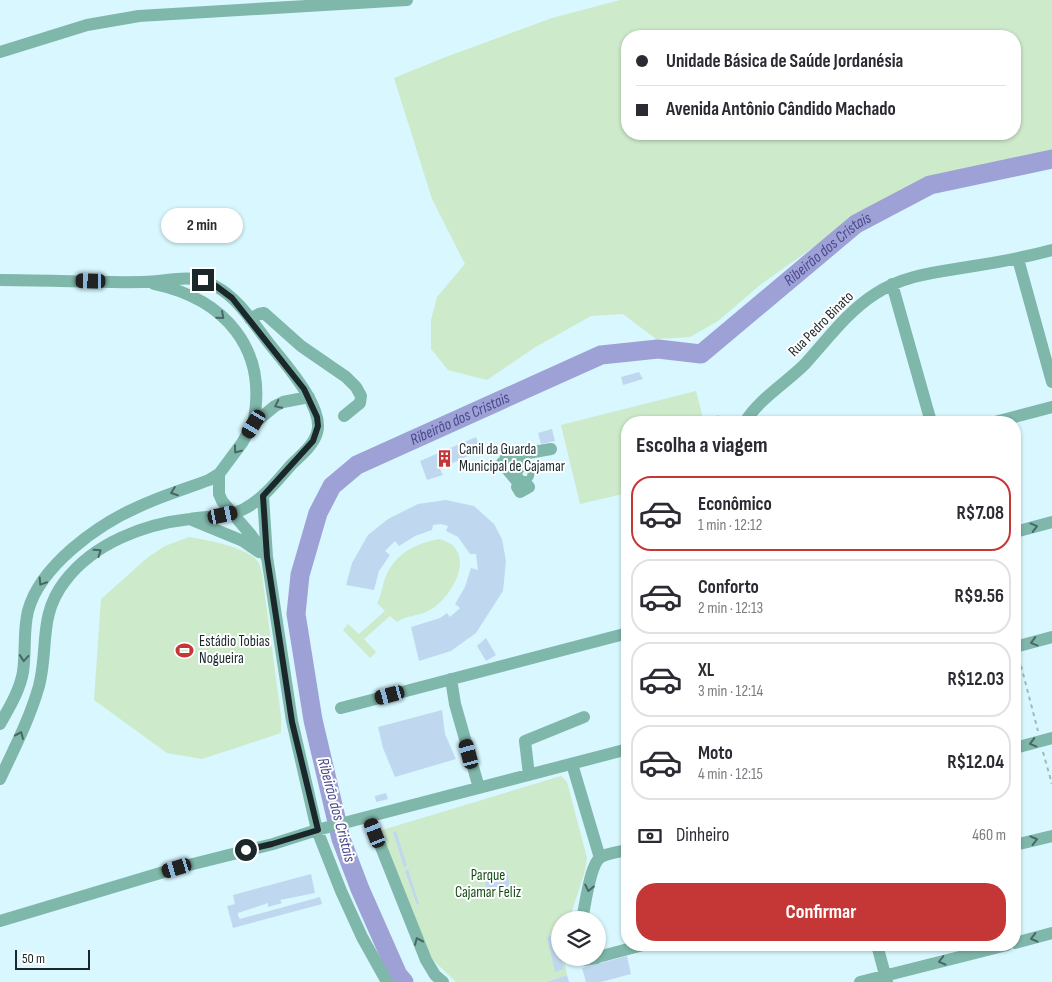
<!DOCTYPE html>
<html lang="pt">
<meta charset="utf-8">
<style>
body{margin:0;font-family:"Sofia Sans Condensed",sans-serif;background:#f2f2f3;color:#2b2b33;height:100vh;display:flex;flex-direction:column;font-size:19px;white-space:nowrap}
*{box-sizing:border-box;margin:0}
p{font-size:16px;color:#7c7c81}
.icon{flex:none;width:28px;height:28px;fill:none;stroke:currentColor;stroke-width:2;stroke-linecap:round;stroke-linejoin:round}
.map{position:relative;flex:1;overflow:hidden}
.details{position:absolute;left:621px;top:416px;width:400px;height:535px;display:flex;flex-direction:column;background:#fff;border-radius:20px;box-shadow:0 1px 4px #0004}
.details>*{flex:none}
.guide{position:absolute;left:621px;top:30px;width:400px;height:110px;border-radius:20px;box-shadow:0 1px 4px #0004;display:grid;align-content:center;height:110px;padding:0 15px;background:#fff}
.fabs{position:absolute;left:551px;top:911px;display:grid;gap:10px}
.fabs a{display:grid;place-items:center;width:55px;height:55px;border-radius:50%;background:#fff;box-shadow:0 1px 4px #0004;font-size:25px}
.scale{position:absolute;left:15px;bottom:12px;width:75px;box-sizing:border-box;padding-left:5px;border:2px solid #1a282c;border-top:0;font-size:14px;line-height:18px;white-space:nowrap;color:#1a282c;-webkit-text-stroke:4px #fefefe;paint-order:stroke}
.end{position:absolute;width:22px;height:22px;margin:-11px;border:6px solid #1a282c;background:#fff;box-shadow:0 0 0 2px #fff}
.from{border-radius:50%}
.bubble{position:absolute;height:35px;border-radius:18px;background:#fff;box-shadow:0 1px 4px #0004;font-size:16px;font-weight:700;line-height:35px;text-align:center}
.car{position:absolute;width:15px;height:30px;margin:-15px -8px;border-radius:6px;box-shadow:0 0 4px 1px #0007;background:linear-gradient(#222 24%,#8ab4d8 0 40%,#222 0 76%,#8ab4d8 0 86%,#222 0)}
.guide b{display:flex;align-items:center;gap:18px;height:48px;font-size:19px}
.guide b+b{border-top:1px solid #e1e1e2}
.guide i{width:12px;height:12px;background:#2b2b33}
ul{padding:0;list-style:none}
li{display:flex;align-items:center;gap:15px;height:75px;margin:0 10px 8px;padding:0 5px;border:2px solid #e1e1e2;border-radius:20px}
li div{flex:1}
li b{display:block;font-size:19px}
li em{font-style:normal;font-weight:700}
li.current{border-color:#c53736}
li>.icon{width:45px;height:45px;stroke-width:1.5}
h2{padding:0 15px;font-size:22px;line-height:60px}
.pay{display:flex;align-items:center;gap:12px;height:55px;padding:0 15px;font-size:19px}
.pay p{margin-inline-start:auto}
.primary-button{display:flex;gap:10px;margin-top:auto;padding:10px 15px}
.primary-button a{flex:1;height:58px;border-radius:20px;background:#c53736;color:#fff;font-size:20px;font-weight:700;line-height:58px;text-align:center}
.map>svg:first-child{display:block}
</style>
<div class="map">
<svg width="1052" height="982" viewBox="0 0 1052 982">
<rect width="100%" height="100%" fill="#d8f7fe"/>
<!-- green -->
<path fill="#cdeaca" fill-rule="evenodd" d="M620,0H1052V150L1010,160L873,205L760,285L718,321L690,337L656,339L623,314L591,316L534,348L487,380L448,370L431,349V320L437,297L465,264L432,199L394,78L443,58L552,18ZM628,36H1015V134H628Z
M696,391L704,422H628L627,493L580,504L561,425Z
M189,537C206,540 248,547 258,562C260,565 261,570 262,574L281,716V733L202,759L167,753L94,700L101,599L147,558L165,546Z
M440,539C444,541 451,543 454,547C471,565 448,600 430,610C420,616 406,615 397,622L390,616L364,639L376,652L370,658L343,630L348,624L359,634L385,611L377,603C382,595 382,585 386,576C396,553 416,543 440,539Z
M561,776L567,782L587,858L585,871L569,920H560V958H564L567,975L545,982H456L432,959L379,831Z"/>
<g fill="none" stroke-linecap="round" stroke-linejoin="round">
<!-- river -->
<path stroke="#9ea1d6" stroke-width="19" id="s1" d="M404,982L398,975L360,889L341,839L313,720L296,614L300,575L318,513L332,486L357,465L601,355L658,349L701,354L856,224L930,185L1052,159"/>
</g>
<!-- building -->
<path fill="#c0d8ef" d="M639,372L643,379L623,385L621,377Z
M719,415L721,422H711L709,418Z
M552,429L555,441L541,444L538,433Z
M476,437L481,450L440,469L443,475L427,480L420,461Z
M446,500L474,506L494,524L502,539L506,561L503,591L476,633L451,651L419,661L411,627L440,618L447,613L450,617L460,608L455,604L465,587L471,568L478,570L476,554H470L458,537L446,531L448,526L441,524L433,525L432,530L415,536L399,546L395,541L385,551L390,555L379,571L374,590L346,585L352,563L368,535L388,519L418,504Z
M486,638L496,655L486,661L477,646Z
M442,710L445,734L456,759L395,777L383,748L378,727Z
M386,793L388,799L376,802L375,796Z
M396,831L407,866L404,867L393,832Z
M408,869L419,904L417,905L405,871Z
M507,871L510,886L488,893L484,878Z
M311,874L315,893L280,900L282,903L268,907V903L238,913V916L240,919L320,897L322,904L233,928L227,906L235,904L233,895Z
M555,935L564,969L555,972L547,937Z
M627,956L631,974L601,982H586L582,968Z
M567,975L569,982H546Z"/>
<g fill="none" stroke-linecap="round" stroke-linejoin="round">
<!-- path -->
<path stroke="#9fb8be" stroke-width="2" stroke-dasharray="4 4" stroke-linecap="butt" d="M1019,658L1038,731
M1043,752L1052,784"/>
<!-- minor -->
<path stroke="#7fb7aa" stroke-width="12" d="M0,52L87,25L139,16L407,0
M1018,259L1052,382
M0,280C48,280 95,283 143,282C168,282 191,272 215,286C239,298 255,326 271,346C286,365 325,408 317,433C313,446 300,456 291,465C277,481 263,499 244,509C228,517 208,516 190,519C144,524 94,543 65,581C38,616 49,647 39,686C30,718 14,749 0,779
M154,284C225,299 269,349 253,424
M892,284L931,422
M250,319L259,314L264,313L301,346L346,377L356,387L361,396L360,403L344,416
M745,422C759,399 786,383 805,364C827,340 847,312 875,294C905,274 940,272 974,266C1000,262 1026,257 1052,250
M995,422L1052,407
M514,458L528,453L551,449
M502,463L520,485L517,487L520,492L529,487L525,482L522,484L505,459L512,456L518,464
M521.5 474a3.5 3.5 0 1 1 7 0a3.5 3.5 0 1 1-7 0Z
M263,496L267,557L292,721L317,830L341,891L362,937L387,982
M192,520L243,541L259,552
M1015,532L1052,522
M266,556L251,535L222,501L219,494V474L242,443L253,424L275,406L283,402L309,397
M1015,647L1052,637
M451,679L455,704L479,788
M341,708L628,633
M0,724C9,708 20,690 23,672C26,652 23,631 28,611C40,566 97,525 138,507C161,496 185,489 209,480L219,474
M1015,748L1052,738
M572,764L600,858
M529,775L525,741L584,717
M369,817L426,960L435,975L443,982
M1015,845L1052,836
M582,920C585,907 590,863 601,857C608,853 619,852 628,850
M0,921L177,868L273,844L317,830L628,749
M1015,943L1052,933
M877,945L887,982
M598,957L643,945
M578,958L584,960L597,958
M860,982L1007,945"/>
</g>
<!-- one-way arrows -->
<defs><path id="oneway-chevron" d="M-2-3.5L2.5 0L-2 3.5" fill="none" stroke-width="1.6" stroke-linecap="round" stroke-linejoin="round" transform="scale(1.25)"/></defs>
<g stroke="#476865">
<use href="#oneway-chevron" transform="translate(221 316) rotate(41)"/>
<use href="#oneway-chevron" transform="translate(278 405) rotate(154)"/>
<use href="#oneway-chevron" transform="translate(237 450) rotate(127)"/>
<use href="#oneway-chevron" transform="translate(174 492) rotate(160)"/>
<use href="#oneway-chevron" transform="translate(1034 527) rotate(-15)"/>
<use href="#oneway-chevron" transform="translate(98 552) rotate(-35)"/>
<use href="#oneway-chevron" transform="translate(42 582) rotate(123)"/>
<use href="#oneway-chevron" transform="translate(1034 642) rotate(165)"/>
<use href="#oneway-chevron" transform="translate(24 658) rotate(95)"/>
<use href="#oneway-chevron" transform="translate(20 735) rotate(-66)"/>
<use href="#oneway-chevron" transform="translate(1033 743) rotate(165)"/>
<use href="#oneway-chevron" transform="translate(1034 840) rotate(-14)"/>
<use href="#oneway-chevron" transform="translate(589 888) rotate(102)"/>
<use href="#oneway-chevron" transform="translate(1034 938) rotate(166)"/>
<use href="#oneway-chevron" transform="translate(418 941) rotate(-114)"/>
<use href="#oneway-chevron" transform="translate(942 961) rotate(166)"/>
</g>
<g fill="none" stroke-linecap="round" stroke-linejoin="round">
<!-- route -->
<path stroke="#1a282c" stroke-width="6" d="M203,280L216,286L232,298L304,389L317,417L318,426L313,441L263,496L267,557L292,722L318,830L272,844L246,850"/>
</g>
<!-- icons -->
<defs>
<symbol id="building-bare" viewBox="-9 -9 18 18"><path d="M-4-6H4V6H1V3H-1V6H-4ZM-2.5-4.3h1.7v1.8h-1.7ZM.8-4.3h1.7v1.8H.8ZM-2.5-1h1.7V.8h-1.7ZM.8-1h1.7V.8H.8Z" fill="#c53736" stroke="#fefefe" stroke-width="2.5" paint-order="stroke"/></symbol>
<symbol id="stadium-bare" viewBox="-9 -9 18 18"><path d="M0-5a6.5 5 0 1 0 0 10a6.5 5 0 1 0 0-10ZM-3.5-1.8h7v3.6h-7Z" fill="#c53736" stroke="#fefefe" stroke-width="2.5" paint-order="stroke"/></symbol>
</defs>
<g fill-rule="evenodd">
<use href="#building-bare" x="432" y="446" width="25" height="25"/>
<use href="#stadium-bare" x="172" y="638" width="25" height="25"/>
</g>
<g text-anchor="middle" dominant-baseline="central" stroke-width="4" stroke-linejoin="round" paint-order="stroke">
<!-- street labels -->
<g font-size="15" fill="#1a282c" stroke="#fefefe">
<text transform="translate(821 324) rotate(-45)">Rua Pedro Binato</text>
</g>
<!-- poi labels -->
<g font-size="15" fill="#1a282c" stroke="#fefefe" text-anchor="start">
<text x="459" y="449">Canil da Guarda<tspan x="459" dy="17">Municipal de Cajamar</tspan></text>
<text x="199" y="641">Estádio Tobias<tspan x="199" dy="17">Nogueira</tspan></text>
</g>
<!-- park labels -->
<g font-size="15" fill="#144e15" stroke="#fefefe">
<text x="488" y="875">Parque<tspan x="488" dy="17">Cajamar Feliz</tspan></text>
</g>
<!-- water labels -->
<g font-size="16" font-style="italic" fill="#49498b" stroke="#fefefe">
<text stroke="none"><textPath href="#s1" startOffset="1086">Ribeirão dos Cristais</textPath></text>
<text stroke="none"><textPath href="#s1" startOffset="666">Ribeirão dos Cristais</textPath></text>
<text transform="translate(336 810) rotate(75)">Ribeirão dos Cristais</text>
</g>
</g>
</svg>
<div class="fabs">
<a><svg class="icon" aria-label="layers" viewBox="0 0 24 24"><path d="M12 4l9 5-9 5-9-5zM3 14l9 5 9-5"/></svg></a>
</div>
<div class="scale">50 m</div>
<i class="end from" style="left:246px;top:850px"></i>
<i class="end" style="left:203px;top:280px"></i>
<div class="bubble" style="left:161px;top:208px;width:82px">2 min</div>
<i class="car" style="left:91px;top:281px;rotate:271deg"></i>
<i class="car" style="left:254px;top:424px;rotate:211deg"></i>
<i class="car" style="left:223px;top:515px;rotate:78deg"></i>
<i class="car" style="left:390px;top:695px;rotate:255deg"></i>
<i class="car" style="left:469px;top:754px;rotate:345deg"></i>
<i class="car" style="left:375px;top:833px;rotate:339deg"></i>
<i class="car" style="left:177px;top:868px;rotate:253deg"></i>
<div class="guide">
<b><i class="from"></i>Unidade Básica de Saúde Jordanésia</b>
<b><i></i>Avenida Antônio Cândido Machado</b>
</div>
<section class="details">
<h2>Escolha a viagem</h2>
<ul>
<li class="current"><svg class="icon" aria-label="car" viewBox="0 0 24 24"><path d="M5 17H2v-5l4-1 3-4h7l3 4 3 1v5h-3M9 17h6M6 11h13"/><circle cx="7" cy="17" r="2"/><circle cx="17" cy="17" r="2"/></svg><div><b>Econômico</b><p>1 min · 12:12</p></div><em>R$7.08</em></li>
<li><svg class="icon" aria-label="car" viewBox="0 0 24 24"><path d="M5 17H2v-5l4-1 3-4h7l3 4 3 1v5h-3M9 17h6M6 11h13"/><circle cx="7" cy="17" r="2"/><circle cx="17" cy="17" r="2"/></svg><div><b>Conforto</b><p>2 min · 12:13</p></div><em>R$9.56</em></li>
<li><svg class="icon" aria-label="car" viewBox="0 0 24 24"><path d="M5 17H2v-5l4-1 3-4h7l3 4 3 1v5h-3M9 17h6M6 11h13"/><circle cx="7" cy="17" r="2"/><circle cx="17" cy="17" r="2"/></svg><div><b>XL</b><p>3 min · 12:14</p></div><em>R$12.03</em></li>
<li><svg class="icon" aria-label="car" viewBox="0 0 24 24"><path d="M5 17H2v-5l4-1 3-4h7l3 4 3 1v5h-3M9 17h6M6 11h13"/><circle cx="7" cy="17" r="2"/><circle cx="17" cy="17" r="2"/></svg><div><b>Moto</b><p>4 min · 12:15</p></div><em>R$12.04</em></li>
</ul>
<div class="pay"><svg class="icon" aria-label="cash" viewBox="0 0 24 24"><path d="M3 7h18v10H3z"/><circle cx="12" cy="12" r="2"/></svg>Dinheiro<p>460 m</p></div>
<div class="primary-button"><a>Confirmar</a></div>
</section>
</div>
